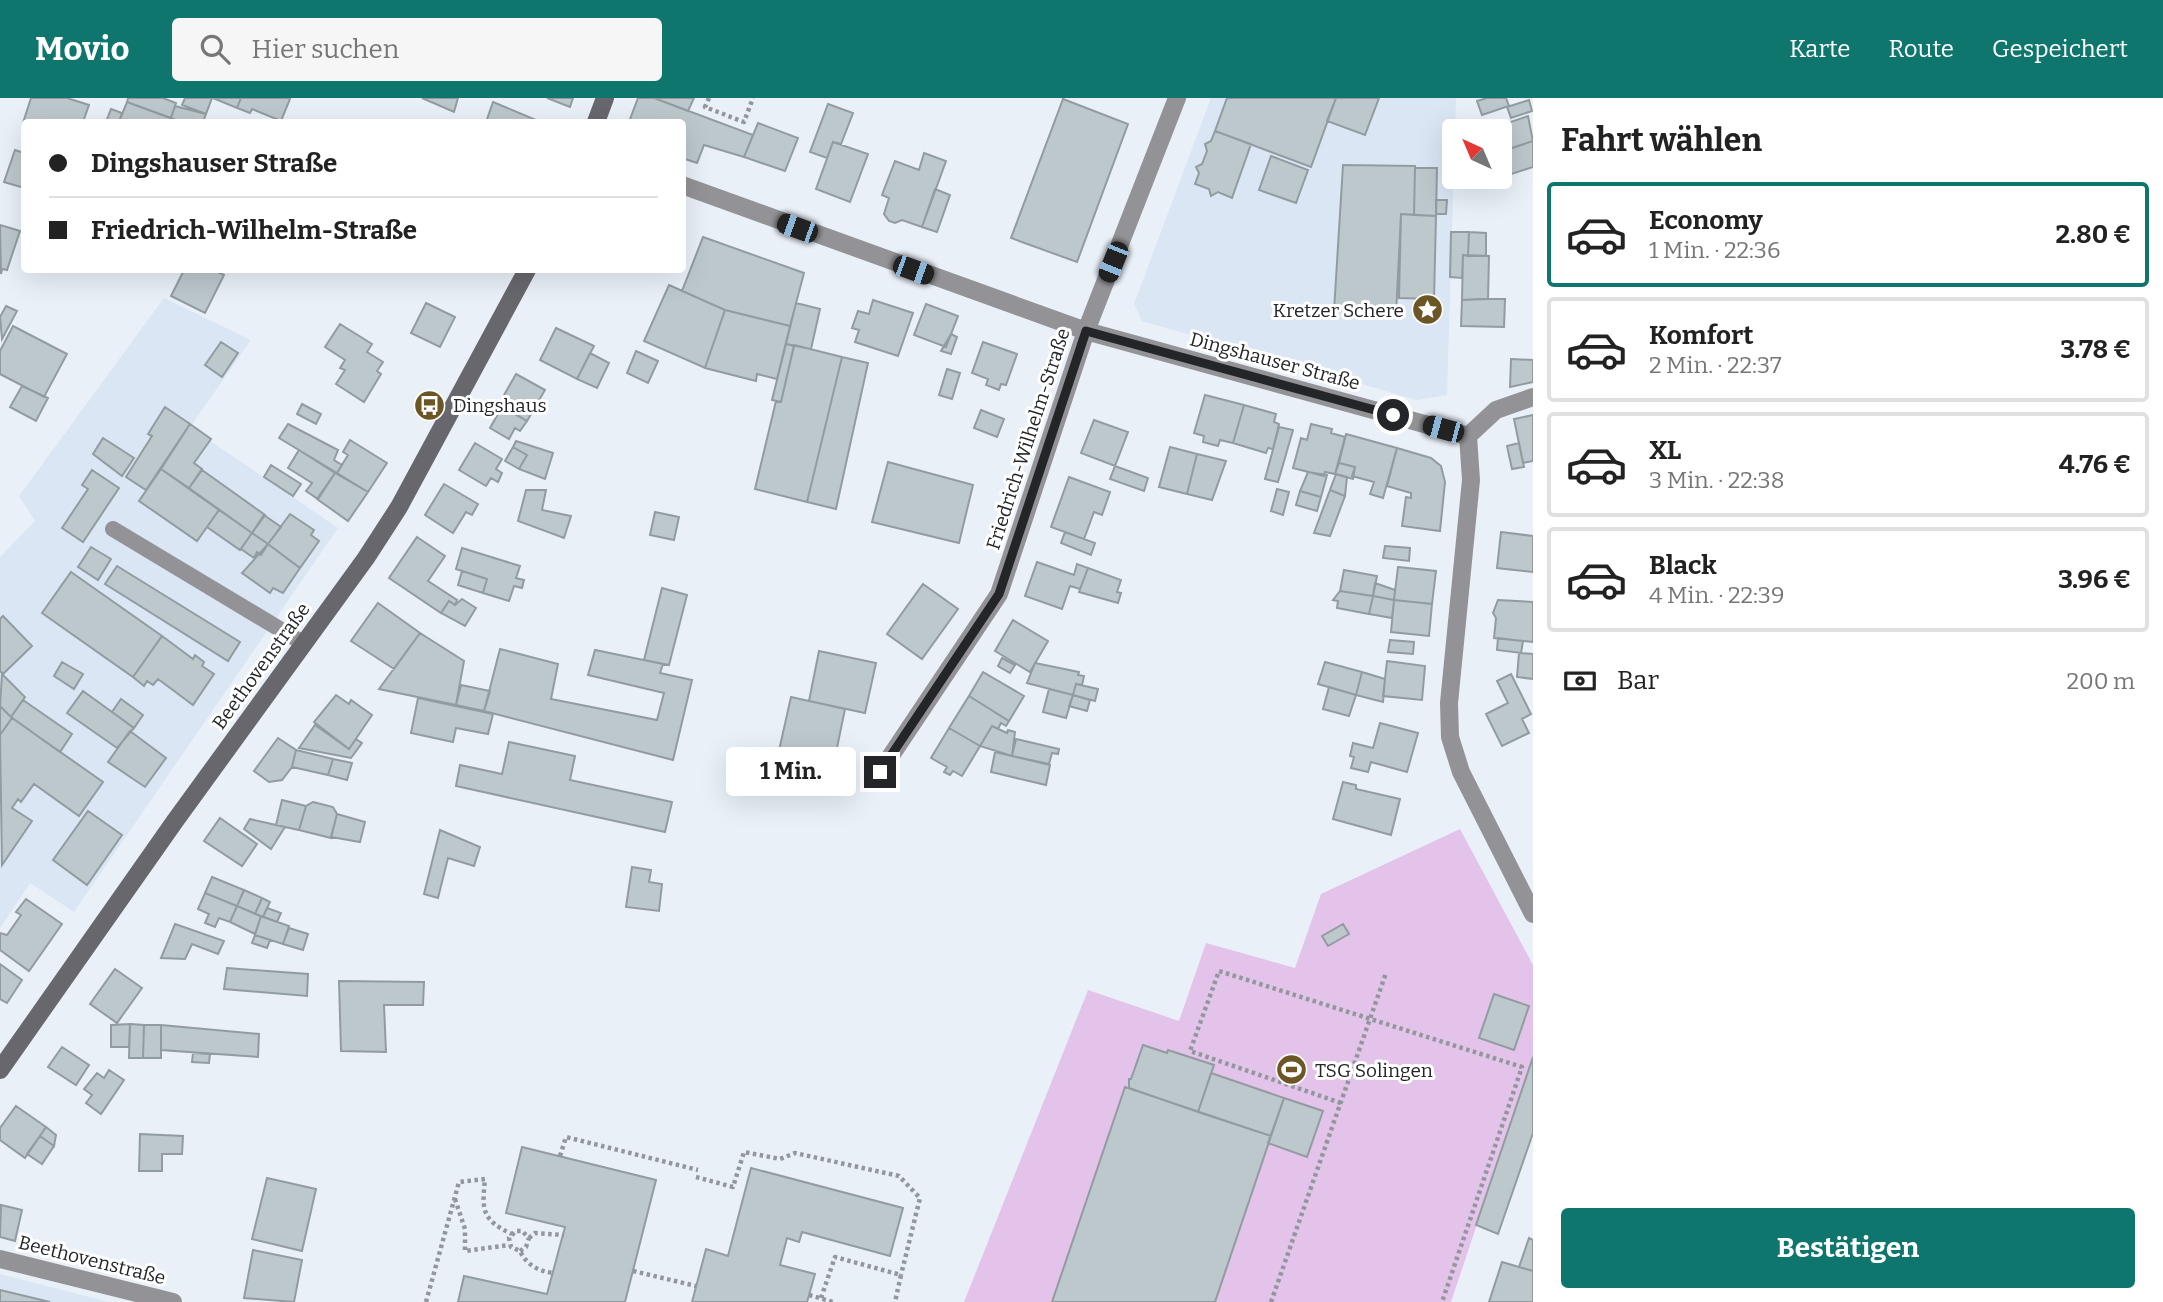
<!DOCTYPE html>
<html lang="de">
<meta charset="utf-8">
<style>
body{margin:0;font-family:Bitter,serif;background:#f6f6f6;color:#222;height:100vh;display:flex;flex-direction:column;font-size:26px;white-space:nowrap}
*{box-sizing:border-box;margin:0}
p{font-size:23px;color:#767676}
.icon{flex:none;width:38px;height:38px;fill:none;stroke:currentColor;stroke-width:2;stroke-linecap:round;stroke-linejoin:round}
.map{position:relative;flex:1;overflow:hidden}
.side{display:flex;flex-direction:column;background:#fff;width:630px}
.side>*{flex:none}
.top-card{position:absolute;left:21px;top:21px;width:665px;height:154px;border-radius:7px;box-shadow:0 7px 28px #0002;display:grid;align-content:center;height:154px;padding:0 28px;background:#fff}
.needle{width:46px;rotate:316deg}
.fabs{position:absolute;left:1442px;top:21px;display:grid;gap:14px}
.fabs a{display:grid;place-items:center;width:70px;height:70px;border-radius:7px;background:#fff;box-shadow:0 7px 28px #0002;font-size:35px}
.end{position:absolute;width:32px;height:32px;margin:-16px;border:9px solid #232528;background:#fff;box-shadow:0 0 0 4px #fff}
.from{border-radius:50%}
.bubble{position:absolute;height:49px;border-radius:7px;background:#fff;box-shadow:0 7px 28px #0002;font-size:23px;font-weight:700;line-height:49px;text-align:center}
.car{position:absolute;width:21px;height:42px;margin:-21px -10px;border-radius:9px;box-shadow:0 0 5px 2px #0007;background:linear-gradient(#222 24%,#8ab4d8 0 40%,#222 0 76%,#8ab4d8 0 86%,#222 0)}
.top-card b{display:flex;align-items:center;gap:24px;height:66px;font-size:26px}
.top-card b+b{border-top:2px solid #e0e0e0}
.top-card i{width:18px;height:18px;background:#222}
ul{padding:0;list-style:none}
li{display:flex;align-items:center;gap:21px;height:105px;margin:0 14px 10px;padding:0 14px;border:4px solid #e0e0e0;border-radius:7px}
li div{flex:1}
li b{display:block;font-size:26px}
li em{font-style:normal;font-weight:700}
li.current{border-color:#0f766e}
li>.icon{width:63px;height:63px;stroke-width:1.5}
h2{padding:0 28px;font-size:32px;line-height:84px}
.pay{display:flex;align-items:center;gap:18px;height:77px;padding:0 28px;font-size:26px}
.pay p{margin-inline-start:auto}
.primary-button{display:flex;gap:14px;margin-top:auto;padding:14px 28px}
.primary-button a{flex:1;height:80px;border-radius:7px;background:#0f766e;color:#fff;font-size:28px;font-weight:700;line-height:80px;text-align:center}
header{display:flex;align-items:center;gap:42px;box-sizing:border-box;height:98px;padding:0 35px;background:#0f766e;color:#fff}
header strong{font-size:33px}
nav{display:flex;gap:38px;margin-inline-start:auto;font-size:24px}
.search{width:490px;height:63px;background:#f6f6f6;display:flex;align-items:center;gap:18px;box-sizing:border-box;padding:0 24px;border-radius:7px;color:#767676;font-size:26px}
main{display:flex;flex:1;min-height:0}
.map>svg:first-child{display:block}
</style>
<header>
<strong>Movio</strong>
<div class="search"><svg class="icon" aria-label="search" viewBox="0 0 24 24"><circle cx="10" cy="10" r="6"/><path d="M15 15l6 6"/></svg>Hier suchen</div>
<nav><a>Karte</a><a>Route</a><a>Gespeichert</a></nav>
</header>
<main>
<div class="map">
<svg width="1533" height="1204" viewBox="0 0 1533 1204">
<rect width="100%" height="100%" fill="#e9f0f8"/>
<!-- built -->
<path fill="#dae6f4" d="M1211,0H1456L1447,297L1417,302L1142,223L1134,206Z
M164,200L251,242L190,329L338,430L74,814L30,785L0,830V459L35,423L19,398Z
M0,1176L109,1204H0Z"/>
<!-- green -->
<path fill="#e3c3e9" d="M1460,731L1533,867V959L1451,1204H964L1088,892L1179,923L1206,845L1295,870L1321,796Z"/>
<!-- building -->
<path fill="#bdc8cc" stroke="#929ca0" stroke-width="2" d="M31,0H67L89,7L83,24H24V29L22,28Z
M128,0H163L176,5L171,20L127,4Z
M185,0H212L206,16L182,7Z
M213,0H241L237,10Z
M241,0H288L290,1L281,23L252,11L250,15L237,10Z
M422,0H458L454,14Z
M547,0H573L570,9Z
M638,0H654L753,37L744,59L704,47L697,65L682,60V24H629Z
M654,0H694L688,13Z
M1227,0H1336L1311,69L1215,33Z
M1336,0H1379L1365,37L1327,23Z
M1487,0H1506L1509,8L1482,17L1477,3Z
M1063,1L1128,26L1077,164L1011,140Z
M1529,2L1532,13L1511,20L1507,9Z
M127,4L181,24H119Z
M493,4L536,22L535,24H486Z
M828,6L853,15L841,46L833,44L827,60L810,54Z
M175,8L206,16L203,24H180L171,20Z
M111,11L122,15L119,24H106Z
M1528,18L1533,43L1500,54V33L1487,32Z
M758,25L798,40L785,73L744,59Z
M1215,33L1251,46L1232,100L1218,94L1211,98L1209,91L1195,86L1199,75L1196,69L1202,66L1207,53L1205,46L1211,43Z
M1533,43V69L1502,79L1500,54Z
M833,44L868,56L850,104L816,91Z
M15,52L24,55V90L4,84Z
M924,55L946,63L922,129L902,122L895,125L889,123L884,116L889,100L882,97L895,63L919,72Z
M1271,58L1308,72L1296,105L1259,92Z
M1343,67L1415,68L1414,117L1401,116L1396,217L1334,213Z
M1415,70H1437L1436,118L1414,117Z
M935,91L950,97L937,134L922,129Z
M1436,102H1447L1446,116H1436Z
M1401,116L1436,118L1434,201L1399,200Z
M0,127L20,133L7,172L2,171L1,176Z
M1451,134H1469L1468,158L1463,157L1462,180L1450,179Z
M1469,134L1486,135V158H1468Z
M703,139L804,175L790,228L725,212L682,193Z
M1463,157L1489,158L1488,201L1462,202Z
M184,172H214L224,177L205,215L171,198Z
M669,187L725,212L705,270L644,243Z
M1480,201H1505L1504,229L1461,228L1462,202Z
M873,202L913,215L898,258L855,244L859,232L852,230L858,213L869,216Z
M426,205L455,219L440,249L411,235Z
M796,205L820,211L811,251L786,246Z
M926,206L958,218L946,249L914,237Z
M6,208L17,213L2,241L0,219Z
M725,212L790,228L777,281L757,276L756,283L705,270Z
M340,226L372,246L367,254L383,264L377,273L381,276L364,304L336,286L345,272L340,270L345,262L325,249Z
M13,228L67,256L44,299L0,276V253Z
M556,230L594,248L577,281L540,262Z
M951,236L957,239L951,256L941,253Z
M221,244L238,255L222,279L205,267Z
M983,244L1017,256L1006,287L1001,286L999,292L986,287L988,281L972,275Z
M786,246L794,248L781,304L772,302Z
M794,247L842,259L807,404L755,391L776,303L781,304Z
M636,253L658,263L648,285L627,275Z
M590,255L609,265L597,290L577,281Z
M842,259L868,265L836,411L807,404Z
M1511,261L1533,262V284L1510,289Z
M947,271L960,275L952,301L939,297Z
M516,276L545,292L527,323L499,306Z
M22,288L48,300L36,323L10,309Z
M1205,297L1244,307L1233,345L1220,342L1218,348L1203,344L1204,338L1194,335Z
M302,306L321,316L316,326L297,316Z
M1244,307L1276,316L1274,324L1279,326L1273,351L1268,350L1266,355L1233,345Z
M165,309L190,326L146,392L126,379L152,338L148,336Z
M502,309L527,323L520,333L515,330L509,341L490,330Z
M981,312L1004,321L997,339L974,330Z
M1533,317V363L1523,365L1514,321Z
M1094,322L1128,334L1115,368L1081,355Z
M190,326L211,341L194,365L202,371L189,390L161,371Z
M288,326L338,352L334,362L342,367L337,375L279,340Z
M1311,326L1332,331L1331,335L1345,339L1335,376L1325,374L1324,378L1293,370L1301,340L1307,342Z
M1279,329L1293,332L1278,384L1265,381Z
M1346,336L1397,350L1383,400L1370,396L1374,384L1352,378L1355,369L1339,365Z
M103,340L134,360L122,378L93,356Z
M350,342L387,365L368,394L337,375L348,357L343,354Z
M516,343L553,355L545,381L519,371L527,357L513,349Z
M475,345L502,361L496,371L502,375L498,384L491,380L486,388L459,372Z
M1519,345L1524,369L1512,371L1507,348Z
M513,349L527,357L519,371L505,363Z
M1170,349L1197,356L1187,396L1159,389Z
M1397,350L1431,360L1441,368L1445,384L1440,433L1402,428L1406,399L1411,400V395L1387,388Z
M299,352L335,375L318,401L306,393L312,385L288,370Z
M1197,356L1226,363L1212,402L1187,396Z
M888,364L973,387L959,445L872,424Z
M1339,365L1355,369L1353,381L1335,376Z
M271,367L301,386L293,398L264,379Z
M1115,368L1148,380L1144,393L1110,381Z
M161,371L219,412L197,443L139,403Z
M92,372L119,390L83,444L62,430L88,391L82,387Z
M202,372L265,417L252,435L189,390Z
M1308,374L1327,377L1321,399L1300,393Z
M335,375L368,394L348,423L317,401Z
M1336,376L1347,379L1345,398L1330,392Z
M1069,379L1110,394L1102,417L1094,414L1084,441L1051,429Z
M444,386L478,406L472,417L466,414L453,435L425,417Z
M1277,391L1289,394L1283,417L1271,413Z
M526,392H546L542,412L571,418L564,440L518,423Z
M1330,392L1345,398L1330,438L1314,435Z
M1300,393L1321,399L1317,413L1296,407Z
M219,412L252,435L240,452L207,429Z
M655,414L679,419L674,442L650,437Z
M290,416L314,432L311,437L319,443L300,470L268,446Z
M264,417L281,429L268,446L252,435Z
M1065,434L1095,445L1091,457L1061,445Z
M1501,434L1533,438V474L1497,470Z
M252,435L268,446L261,457L257,454L254,460L241,451Z
M417,439L445,458L428,483L457,502L455,507L449,503L441,515L389,480Z
M268,446L300,470L283,495L273,490L270,495L242,475Z
M1385,448L1410,450L1409,463L1383,460Z
M91,449L111,461L98,482L78,469Z
M462,450L520,468L516,480L524,482L522,490L514,488L509,503L483,495L487,481L456,471Z
M1037,464L1074,477L1077,466L1088,470L1080,491L1070,488L1062,511L1025,498Z
M117,468L240,544L228,563L105,486Z
M1398,469L1436,473L1432,506L1394,502Z
M1088,470L1121,482L1117,494L1121,495L1118,505L1079,494Z
M1344,472L1377,478L1373,498L1340,493Z
M462,473L487,481L483,495L458,487Z
M71,474L162,538L133,579L42,515Z
M1375,485L1395,492L1394,502L1373,498Z
M923,486L958,511L922,561L887,536Z
M662,490L687,497L669,567L644,562Z
M1340,493L1373,498L1369,516L1337,510L1338,503L1333,502Z
M1373,498L1394,502L1392,520L1369,516Z
M462,501L476,510L465,528L441,515L449,503L455,507Z
M1394,502L1432,506L1429,538L1391,534Z
M1498,502L1533,504V544L1494,540L1496,520L1493,515Z
M378,505L420,535L394,571L351,543Z
M3,518L32,548L3,576L0,573V521Z
M1013,522L1048,543L1030,574L995,553Z
M420,535L464,563L456,607L379,591Z
M162,538L193,561L195,557L204,564L202,568L214,576L193,607L158,581L153,587L147,583L144,588L133,579Z
M1498,540L1523,543L1521,555L1497,552Z
M1390,542L1414,544L1413,556L1388,554Z
M500,551L558,566L551,601L657,622L664,595L588,577L595,552L663,566L660,575L692,582L673,662L484,613Z
M819,553L876,565L865,615L809,603Z
M1519,555L1533,556V581L1517,579Z
M1002,560L1015,567L1010,575L998,568Z
M1387,563L1425,568L1422,602L1383,598Z
M62,564L83,576L74,591L54,578Z
M1325,564L1362,574L1356,597L1318,586Z
M1035,565L1079,574L1078,577L1084,578L1082,587L1076,586L1073,597L1027,585Z
M983,574L1024,598L1009,623L969,598Z
M1362,574L1385,581L1383,604L1356,597Z
M2,576L25,599L11,619L0,608Z
M1511,576L1531,616L1522,621L1529,635L1502,648L1486,616L1508,605L1497,583Z
M1076,586L1098,591L1095,603L1073,597Z
M461,587L490,593L484,613L456,607Z
M1329,589L1356,597L1349,618L1323,611Z
M1049,591L1073,597L1066,620L1043,614Z
M83,593L134,630L117,650L67,615Z
M336,597L349,606L351,602L372,617L349,651L314,624Z
M1073,597L1090,602L1087,613L1069,608Z
M969,598L1009,623L1006,628L1001,625L998,631L992,628L980,648L949,630Z
M791,599L845,611L833,669L778,657Z
M418,600L493,616L488,636L456,630L453,644L411,635Z
M121,601L143,617L134,630L112,614Z
M23,602L72,636L60,654L11,619Z
M0,608L12,620L0,637Z
M12,620L103,684L79,718L34,686L21,704L18,701L12,710L32,723L2,767L0,637Z
M1380,625L1418,635L1407,674L1371,664L1368,674L1351,670L1354,659L1350,658L1353,645L1373,650Z
M315,627L349,651L356,641L362,645L351,660L299,650Z
M992,628L1007,635L1008,632L1015,634L1012,658L980,648Z
M949,630L980,648L962,678L953,673L950,677L944,674L947,669L931,660Z
M130,633L166,660L145,689L108,664Z
M278,640L296,652L292,669L282,682L269,684L254,673Z
M1016,641L1059,651L1058,656L1052,655L1049,666L1012,658Z
M509,644L575,658L570,682L672,704L665,734L456,688L460,667L502,676Z
M296,652L333,661L328,677L292,669Z
M995,654L1050,667L1046,687L991,674Z
M333,661L352,665L347,682L328,677Z
M1343,684L1356,687V691L1400,701L1391,737L1333,721Z
M282,702L306,708L299,732L276,727Z
M313,704L333,709L337,716L331,740L299,732L306,708Z
M88,713L122,737L87,787L53,762Z
M337,716L365,724L360,744L331,739Z
M220,720L257,746L242,768L204,743Z
M250,721L285,729L271,751L244,731Z
M440,732L480,749L474,768L448,760L438,800L424,796Z
M632,769L651,772L649,784L662,786L659,813L626,809Z
M212,779L244,792L237,808L205,795Z
M244,792L262,800L255,816L237,808Z
M205,795L237,808L230,824L219,820L215,829L205,825L209,816L198,811Z
M262,800L270,804L263,819L255,816Z
M26,801L62,826L29,873L0,852V835L7,837L21,817L16,814Z
M237,808L261,818L255,836L230,824Z
M267,810L281,815L277,824L263,819Z
M261,818L289,828L283,846L255,837Z
M175,826L224,843L218,856L192,846L185,861L161,860Z
M1343,826L1349,836L1328,848L1322,838Z
M289,830L308,836L303,852L283,846Z
M255,837L270,842L267,850L252,845Z
M0,866L22,882L7,905L0,901Z
M227,870L308,876L307,898L224,891Z
M115,871L142,890L117,925L90,906Z
M339,883L424,884L423,907H384L386,954L341,953Z
M1494,896L1529,908L1514,952L1479,940Z
M130,926L129,949H111V927Z
M130,926L144,927L143,960H129Z
M144,927H161V960H143Z
M161,927L259,936L258,959L161,952Z
M1143,947L1167,955L1168,952L1214,967L1198,1014L1129,990V981H1131Z
M62,949L89,967L76,987L48,969Z
M193,955L210,956L209,965L192,964Z
M1533,959V1035L1498,1136L1476,1127Z
M109,972L124,982L101,1016L86,1005L92,997L84,991L97,975L104,980Z
M1211,975L1284,1000L1271,1038L1198,1014Z
M1125,989L1271,1038L1215,1204H1052Z
M1284,1000L1323,1013L1307,1059L1268,1045Z
M16,1008L46,1029L25,1060L0,1042V1030Z
M46,1029L56,1037L54,1048L40,1038Z
M140,1036L183,1038L182,1056H162V1073H139Z
M40,1038L54,1048L42,1066L27,1056Z
M522,1049L656,1082L625,1204H458L464,1178L547,1196L565,1129L506,1115Z
M751,1070L903,1110L890,1158L802,1134L799,1144L787,1140L780,1167L815,1176L807,1204H692L706,1151L728,1158Z
M267,1080L316,1091L302,1153L252,1141Z
M1,1107L22,1112L15,1143L0,1139Z
M1529,1140L1533,1142V1173L1519,1169Z
M253,1152L302,1162L294,1204L244,1200Z
M1502,1164L1533,1173V1204H1489Z
M0,1192L50,1204H0Z"/>
<g fill="none" stroke-linecap="round" stroke-linejoin="round">
<!-- path -->
<path stroke="#92979d" stroke-width="4.5" stroke-dasharray="3.5 3.5" stroke-linecap="butt" d="M709,0L705,9L744,24L753,0
M1341,1005L1190,953L1219,873L1522,969L1442,1204
M560,1058L566,1039L698,1072
M696,1079L733,1089L744,1054L780,1061L795,1055L899,1078L920,1100L901,1177
M455,1101L465,1131V1153L509,1147
M529,1140L535,1135L564,1137
M520,1153L526,1149L529,1140L522,1133H516L509,1140L511,1149L520,1153C527,1167 538,1173 553,1175
M633,1173L696,1188
M809,1197L833,1204
M821,1200L835,1159L901,1177L895,1204
M426,1204L459,1084L485,1081C482,1111 481,1122 512,1136
M1271,1204L1386,875"/>
<!-- lane -->
<path stroke="#939397" stroke-width="16" d="M113,431L303,545"/>
<!-- street -->
<path stroke="#939397" stroke-width="18" d="M682,87L1086,233L1468,338L1471,382L1449,605L1450,639L1461,674L1533,816
M1468,338L1496,312L1533,299
M880,674L999,496L1086,233L1177,0
M0,1161L173,1204"/>
<!-- secondary -->
<path stroke="#67676d" stroke-width="18" d="M596,24L605,0
M0,972L175,723L366,460L399,409L527,172"/>
</g>
<g fill="none" stroke-linecap="round" stroke-linejoin="round">
<!-- route -->
<path stroke="#232528" stroke-width="9" d="M880,674L999,496L1086,233L1393,317"/>
</g>
<!-- icons -->
<defs>
<symbol id="sight-disc" viewBox="-11 -11 22 22"><circle r="9.5" fill="#6d5626" stroke="#fff"/><path d="M0-6L1.8-2.2L6-1.7L2.9 1.2L3.7 5.4L0 3.3L-3.7 5.4L-2.9 1.2L-6-1.7L-1.8-2.2Z" fill="#fff"/></symbol>
<symbol id="bus-disc" viewBox="-11 -11 22 22"><circle r="9.5" fill="#6d5626" stroke="#fff"/><path d="M-5-6H5V4H4V6H2V4H-2V6H-4V4H-5ZM-3.5-4V0h7V-4ZM-3.5 1.2v1.5H-2V1.2ZM2 1.2v1.5H3.5V1.2Z" fill="#fff"/></symbol>
<symbol id="stadium-disc" viewBox="-11 -11 22 22"><circle r="9.5" fill="#6d5626" stroke="#fff"/><path d="M0-5a6.5 5 0 1 0 0 10a6.5 5 0 1 0 0-10ZM-3.5-1.8h7v3.6h-7Z" fill="#fff"/></symbol>
</defs>
<g fill-rule="evenodd">
<use href="#sight-disc" x="1410" y="194" width="35" height="35"/>
<use href="#bus-disc" x="412" y="290" width="35" height="35"/>
<use href="#stadium-disc" x="1274" y="954" width="35" height="35"/>
</g>
<g text-anchor="middle" dominant-baseline="central" stroke-width="6" stroke-linejoin="round" paint-order="stroke">
<!-- poi labels -->
<g font-size="19" fill="#232528" stroke="#fff" text-anchor="start">
<text x="1404" y="212" text-anchor="end">Kretzer Schere</text>
<text x="453" y="307">Dingshaus</text>
<text x="1315" y="972">TSG Solingen</text>
</g>
<!-- street labels -->
<g font-size="19" fill="#232528" stroke="#fff">
<text transform="translate(1275 263) rotate(15)">Dingshauser Straße</text>
<text transform="translate(1028 341) rotate(-72)">Friedrich-Wilhelm-Straße</text>
<text transform="translate(261 568) rotate(-54)">Beethovenstraße</text>
<text transform="translate(92 1162) rotate(14)">Beethovenstraße</text>
</g>
</g>
</svg>
<div class="fabs">
<a><svg class="needle" viewBox="-14 -14 28 28"><path d="M0-13l5 13h-10z" fill="#e53935"/><path d="M0 13l5-13h-10z" fill="#767676"/></svg></a>
</div>
<i class="end from" style="left:1393px;top:317px"></i>
<i class="end" style="left:880px;top:674px"></i>
<div class="bubble" style="left:726px;top:649px;width:130px">1 Min.</div>
<i class="car" style="left:797px;top:130px;rotate:290deg"></i>
<i class="car" style="left:1113px;top:164px;rotate:202deg"></i>
<i class="car" style="left:913px;top:172px;rotate:110deg"></i>
<i class="car" style="left:1443px;top:331px;rotate:285deg"></i>
<div class="top-card">
<b><i class="from"></i>Dingshauser Straße</b>
<b><i></i>Friedrich-Wilhelm-Straße</b>
</div>
</div>
<section class="side">
<h2>Fahrt wählen</h2>
<ul>
<li class="current"><svg class="icon" aria-label="car" viewBox="0 0 24 24"><path d="M5 17H2v-5l4-1 3-4h7l3 4 3 1v5h-3M9 17h6M6 11h13"/><circle cx="7" cy="17" r="2"/><circle cx="17" cy="17" r="2"/></svg><div><b>Economy</b><p>1 Min. · 22:36</p></div><em>2.80 €</em></li>
<li><svg class="icon" aria-label="car" viewBox="0 0 24 24"><path d="M5 17H2v-5l4-1 3-4h7l3 4 3 1v5h-3M9 17h6M6 11h13"/><circle cx="7" cy="17" r="2"/><circle cx="17" cy="17" r="2"/></svg><div><b>Komfort</b><p>2 Min. · 22:37</p></div><em>3.78 €</em></li>
<li><svg class="icon" aria-label="car" viewBox="0 0 24 24"><path d="M5 17H2v-5l4-1 3-4h7l3 4 3 1v5h-3M9 17h6M6 11h13"/><circle cx="7" cy="17" r="2"/><circle cx="17" cy="17" r="2"/></svg><div><b>XL</b><p>3 Min. · 22:38</p></div><em>4.76 €</em></li>
<li><svg class="icon" aria-label="car" viewBox="0 0 24 24"><path d="M5 17H2v-5l4-1 3-4h7l3 4 3 1v5h-3M9 17h6M6 11h13"/><circle cx="7" cy="17" r="2"/><circle cx="17" cy="17" r="2"/></svg><div><b>Black</b><p>4 Min. · 22:39</p></div><em>3.96 €</em></li>
</ul>
<div class="pay"><svg class="icon" aria-label="cash" viewBox="0 0 24 24"><path d="M3 7h18v10H3z"/><circle cx="12" cy="12" r="2"/></svg>Bar<p>200 m</p></div>
<div class="primary-button"><a>Bestätigen</a></div>
</section>
</main>
